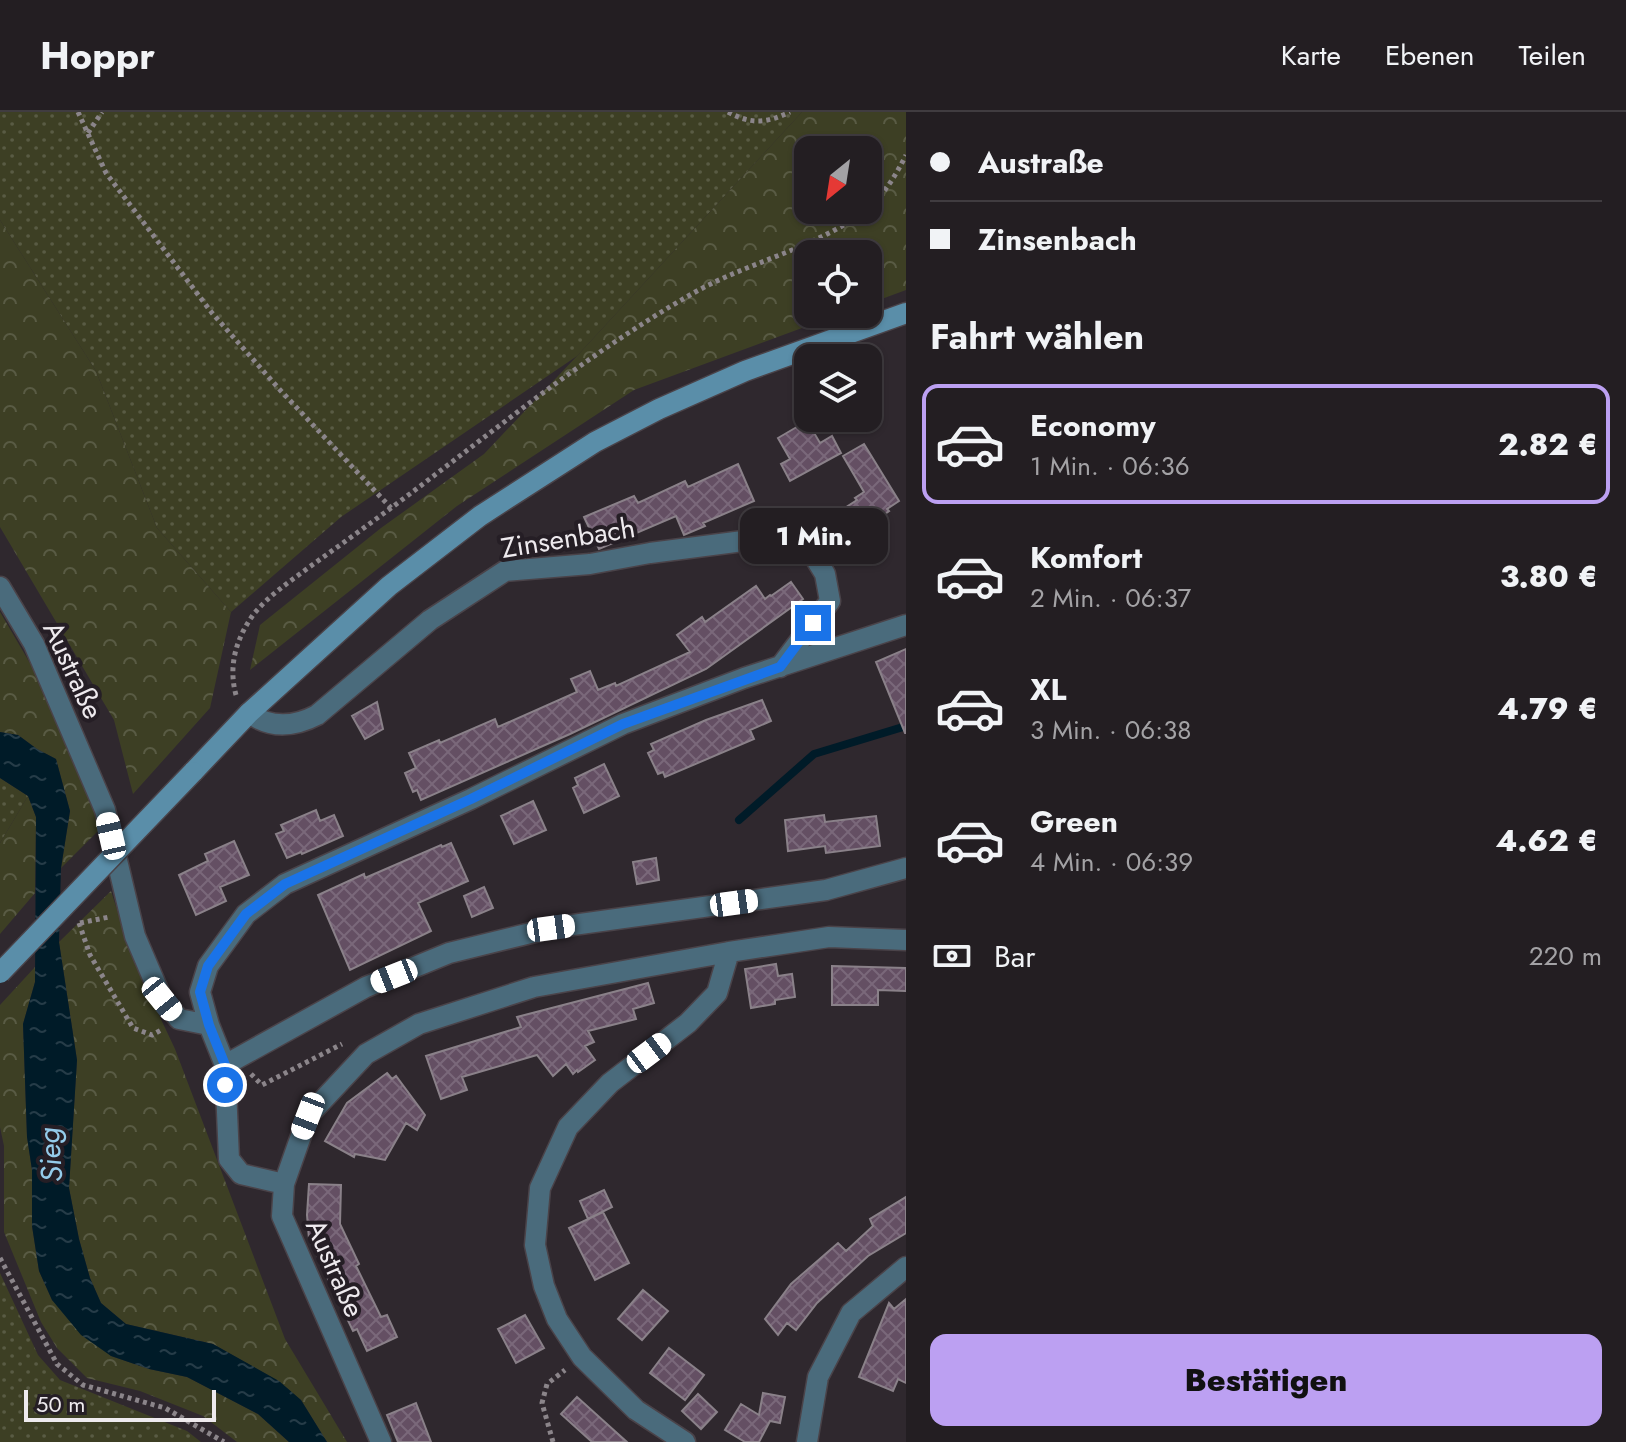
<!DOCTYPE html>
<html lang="de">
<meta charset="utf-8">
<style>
body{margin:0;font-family:Jost,sans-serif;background:#2b272a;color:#f1f3f6;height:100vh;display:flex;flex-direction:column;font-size:30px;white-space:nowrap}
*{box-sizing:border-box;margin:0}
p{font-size:26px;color:#a3a2a5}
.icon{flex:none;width:44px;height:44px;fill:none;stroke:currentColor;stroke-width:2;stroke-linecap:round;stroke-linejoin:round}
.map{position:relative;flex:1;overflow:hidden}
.panel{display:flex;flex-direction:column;background:#231e22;width:720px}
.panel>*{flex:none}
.hud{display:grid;align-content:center;height:176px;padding:0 24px;background:#231e22}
.needle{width:52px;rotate:210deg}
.fabs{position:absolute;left:794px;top:24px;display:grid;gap:16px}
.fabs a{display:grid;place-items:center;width:88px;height:88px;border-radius:16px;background:#231e22;box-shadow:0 2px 6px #0004,0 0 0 2px #403c40;font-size:40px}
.scale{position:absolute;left:24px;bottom:20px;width:192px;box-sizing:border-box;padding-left:8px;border:4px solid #eeeaee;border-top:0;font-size:22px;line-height:28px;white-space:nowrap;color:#eeeaee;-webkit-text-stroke:6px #251e25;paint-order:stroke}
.end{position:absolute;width:36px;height:36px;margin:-18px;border:10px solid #1a73e8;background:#fff;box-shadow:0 0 0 4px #fff}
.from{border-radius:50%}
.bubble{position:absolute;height:56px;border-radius:16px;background:#231e22;box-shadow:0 2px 6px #0004,0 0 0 2px #403c40;font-size:26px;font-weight:800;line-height:56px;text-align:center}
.car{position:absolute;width:24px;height:48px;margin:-24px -12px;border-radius:10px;box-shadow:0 0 6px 2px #0007;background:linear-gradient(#fff 24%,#345 0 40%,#fff 0 76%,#345 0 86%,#fff 0)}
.hud b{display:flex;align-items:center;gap:28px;height:76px;font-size:30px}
.hud b+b{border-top:2px solid #403c40}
.hud i{width:20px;height:20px;background:#f1f3f6}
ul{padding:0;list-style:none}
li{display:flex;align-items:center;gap:24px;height:120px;margin:0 16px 12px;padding:0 8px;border:4px solid transparent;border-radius:16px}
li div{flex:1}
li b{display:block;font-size:30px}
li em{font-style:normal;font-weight:800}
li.current{border-color:#bca0f2}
li>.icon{width:72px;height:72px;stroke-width:1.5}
h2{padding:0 24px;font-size:36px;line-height:96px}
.pay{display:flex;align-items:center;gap:20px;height:88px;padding:0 24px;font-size:30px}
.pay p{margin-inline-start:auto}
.action{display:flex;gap:16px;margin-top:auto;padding:16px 24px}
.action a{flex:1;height:92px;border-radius:16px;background:#bca0f2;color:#111;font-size:32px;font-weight:800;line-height:92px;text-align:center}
header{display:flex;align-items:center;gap:48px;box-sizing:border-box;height:112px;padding:0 40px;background:#231e22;border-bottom:2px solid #403c40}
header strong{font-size:38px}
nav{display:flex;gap:44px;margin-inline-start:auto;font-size:28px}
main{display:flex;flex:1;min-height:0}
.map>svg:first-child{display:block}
</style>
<header>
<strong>Hoppr</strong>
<nav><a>Karte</a><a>Ebenen</a><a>Teilen</a></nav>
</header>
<main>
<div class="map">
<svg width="906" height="1330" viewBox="0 0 906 1330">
<defs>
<pattern id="grass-dots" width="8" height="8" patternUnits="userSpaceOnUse" patternTransform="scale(2)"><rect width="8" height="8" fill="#3d3f24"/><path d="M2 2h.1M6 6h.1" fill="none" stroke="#595b44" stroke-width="1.8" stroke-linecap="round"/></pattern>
<pattern id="forest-crowns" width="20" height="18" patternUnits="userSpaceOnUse" patternTransform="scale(2)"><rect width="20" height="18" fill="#3d3f24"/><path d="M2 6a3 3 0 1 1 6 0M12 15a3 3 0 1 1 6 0" fill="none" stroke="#595b44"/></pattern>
<pattern id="water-ripples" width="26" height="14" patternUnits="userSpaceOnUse" patternTransform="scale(2)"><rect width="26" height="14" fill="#001b28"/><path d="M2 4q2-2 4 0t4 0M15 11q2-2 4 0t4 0" fill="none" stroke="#263c48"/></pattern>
<pattern id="building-cross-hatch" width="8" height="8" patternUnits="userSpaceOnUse" patternTransform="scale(2)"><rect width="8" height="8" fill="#644f63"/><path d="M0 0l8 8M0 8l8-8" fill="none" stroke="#7a687a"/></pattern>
</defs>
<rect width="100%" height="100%" fill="#2f282e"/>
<!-- grass -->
<path fill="url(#grass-dots)" d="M0,0H802L577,244L341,405L231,500L157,416L96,259L0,108Z
M0,666L28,684L0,731Z
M0,1161L38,1243L60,1268L187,1319L201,1330H0Z"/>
<!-- forest -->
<path fill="url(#forest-crowns)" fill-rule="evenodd" d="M802,0H906V178L868,192V142H808V202H840L634,278L457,394L250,558L260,513L381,416L484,342L577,244ZM868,38V98H808V38Z
M0,108L96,259L157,416L231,500L210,596L133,682L114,608L0,415Z
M0,500L34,558L101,716L61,756L70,699L56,647L37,637L18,623L0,620Z
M28,684L36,705L35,781L0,822V731Z
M111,779L134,850L175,937L285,1227L347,1330H327L301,1288L278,1269L213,1232L126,1212L101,1191L90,1166L79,1127L69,1076L77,948L59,830Z
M35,855V870L23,912L27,1025L32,1058V1114L39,1159L52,1188L111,1244L149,1257L187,1265L258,1302L289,1330H237L203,1304L140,1279L87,1266L57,1236L41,1210L4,1120V1034L0,1015V893Z"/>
<!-- water -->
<path fill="url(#water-ripples)" d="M0,620L18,623L37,637L56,647L70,699L61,756L59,830L77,948L69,1076L79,1127L90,1166L101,1191L126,1212L213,1232L279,1269L301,1288L327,1330H289L258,1302L187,1265L149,1257L111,1244L81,1223L52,1188L39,1159L32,1114V1058L27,1025L23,912L35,870L36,705L28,684L0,666Z"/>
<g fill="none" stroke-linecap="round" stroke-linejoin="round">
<!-- stream -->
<path stroke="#001b28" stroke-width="8" d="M739,708L814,642L906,614"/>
</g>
<!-- building -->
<path fill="url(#building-cross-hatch)" stroke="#8a8189" stroke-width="2" d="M807,309L820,331L832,324L841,341L790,369L781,352L790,347L778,326Z
M864,332L899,389L887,397L889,399L849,427L834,403L857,388L855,386L864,380L843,344Z
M738,352L754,389L703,411L705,414L684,423L676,404L599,437L584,405L634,384L638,391L685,369L688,375Z
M791,470L803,487L706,557L570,622L421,688L417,678L413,680L405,661L416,656L409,641L439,628L440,631L495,607L498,615L577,580L571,567L590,559L598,578L615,571L616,574L690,540L677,523L702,505L705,510L756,474L765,487L770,483L771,484Z
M906,537V621H905L876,550Z
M762,588L771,609L750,618L754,627L665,665L663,660L658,662L648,641L654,638L651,632L706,608Z
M377,590L383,617L365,627L352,604Z
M604,652L619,684L584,701L573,676L578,673L575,666Z
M533,689L546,718L514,732L501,704Z
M316,698L320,709L334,703L343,724L302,742L301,740L287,746L276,722L284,719L281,713Z
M824,703L825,710L876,704L880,734L826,741L825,734L788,739L785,708Z
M234,729L249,763L220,775L226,789L196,803L179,763L208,749L205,742Z
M451,731L468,769L418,791L431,819L350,858L318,783L364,762L365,766L441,733L442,735Z
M656,746L659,768L637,772L633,750Z
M484,775L493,796L472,805L464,784Z
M776,852L778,864L792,862L795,885L775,888V892L751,896L745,857Z
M832,854L906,856V879L878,878V893H832Z
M648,871L654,891L633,897L636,907L588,919L594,930L585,934L595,948L578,960L577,958L573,962L566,952L553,964L537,943L462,965L467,978L441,987L426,944L521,915L517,905Z
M387,961L392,967L396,964L425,1003L417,1018L406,1011L385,1048L355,1042L354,1045L325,1029L347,991Z
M309,1072L341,1073L340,1112L359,1152L356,1154L381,1205L387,1203L397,1225L367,1239L357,1217L353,1219L309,1127L307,1103Z
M604,1078L612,1095L588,1107L580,1089Z
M906,1085V1121L868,1144L817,1191L796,1218L787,1211L778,1223L765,1207L791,1172L838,1131L846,1139L873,1114L870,1107Z
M603,1100L629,1151L595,1168L569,1116Z
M643,1178L668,1199L642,1228L618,1207Z
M906,1187V1271L898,1267L893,1279L859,1265L889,1191L894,1197Z
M525,1203L544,1236L516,1251L498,1217Z
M669,1236L704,1263L685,1288L650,1261Z
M763,1281L785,1285L780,1311L770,1309L759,1330H745L725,1318L741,1292L759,1303Z
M698,1282L717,1300L701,1317L682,1299Z
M577,1285L627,1330H592L561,1302Z
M416,1291L431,1330H398L387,1303Z"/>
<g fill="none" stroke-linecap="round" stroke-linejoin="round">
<defs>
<path id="street" d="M0,475L34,532L105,698L135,824L162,887L179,907L209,913
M249,601C271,617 294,615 317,603L430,508L505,459L590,452L650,441L751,428L814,444L825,462L830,489L780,555
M225,953L366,875L449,841L551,816L826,778L906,756
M284,1072L308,1004L366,942L419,912L534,875L729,840L829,825L906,828
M381,1330L282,1104L284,1072L241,1062L229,1047L225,953L209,913L200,880L208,854L246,802L285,772L471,687L623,612L744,566L906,513
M685,1330L636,1298L582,1245L557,1207L544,1174L535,1133L540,1076L568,1015L610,971L688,911L717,881L729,840
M807,1330L818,1265L851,1201L906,1155"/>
<path id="secondary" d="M193,660L249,601L389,474L480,404L595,330L659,297L745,259L906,201"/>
</defs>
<!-- street casing -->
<use href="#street" stroke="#4a4349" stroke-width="23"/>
<!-- secondary casing -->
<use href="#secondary" stroke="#4a4349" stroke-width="23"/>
<!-- path -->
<path stroke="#8b858a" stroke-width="5" stroke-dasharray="4 4" stroke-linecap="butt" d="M78,0L106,61L212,201L281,279L391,396
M728,0C752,13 766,11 790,0
M88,21L102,0
M868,96C885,81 896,63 906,43
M236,583C228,554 236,527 253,503C268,484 288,471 308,456C336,436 364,416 391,396C492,321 587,241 697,179C752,149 816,136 866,98
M79,811L90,843L133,916L152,923L163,917
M80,811L109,805
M251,962L262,973L342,932
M0,1146L57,1252L83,1273L165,1296L224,1330
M553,1330L542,1291L547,1272L565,1258"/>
<!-- street -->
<use href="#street" stroke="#4a6b7c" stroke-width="20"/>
<!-- secondary -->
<use href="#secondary" stroke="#5a8ea9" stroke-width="20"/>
<defs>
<path id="secondary-bridge" d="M0,861L193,660"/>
</defs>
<!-- secondary-bridge casing -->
<use href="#secondary-bridge" stroke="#4a4349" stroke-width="23" stroke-linecap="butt"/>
<!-- secondary-bridge -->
<use href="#secondary-bridge" stroke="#5a8ea9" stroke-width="20"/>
</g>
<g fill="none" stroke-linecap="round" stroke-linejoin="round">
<!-- route -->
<path stroke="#1a73e8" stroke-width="10" d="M225,973V953L209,913L200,880L208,854L246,802L285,772L471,687L623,612L780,555L813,511"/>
</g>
<g text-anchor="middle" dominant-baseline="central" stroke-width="8" stroke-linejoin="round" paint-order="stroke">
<!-- street labels -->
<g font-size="28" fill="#eeeaee" stroke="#251e25">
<text transform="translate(568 426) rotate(-9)">Zinsenbach</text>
<text transform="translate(73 558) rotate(65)">Austraße</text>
<text transform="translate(335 1156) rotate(66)">Austraße</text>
</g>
<!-- water labels -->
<g font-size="30" font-style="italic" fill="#94cbea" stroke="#251e25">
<text transform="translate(50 1043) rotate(-94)">Sieg</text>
</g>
</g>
</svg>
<div class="fabs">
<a><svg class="needle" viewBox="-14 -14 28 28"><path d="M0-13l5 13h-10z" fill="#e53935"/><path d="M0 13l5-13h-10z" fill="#a3a2a5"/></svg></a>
<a><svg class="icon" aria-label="locate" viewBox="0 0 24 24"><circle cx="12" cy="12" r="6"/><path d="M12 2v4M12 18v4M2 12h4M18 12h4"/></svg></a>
<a><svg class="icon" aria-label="layers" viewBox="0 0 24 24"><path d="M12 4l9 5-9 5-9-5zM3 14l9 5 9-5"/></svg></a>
</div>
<div class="scale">50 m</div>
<i class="end from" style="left:225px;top:973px"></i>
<i class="end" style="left:813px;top:511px"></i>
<div class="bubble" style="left:740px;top:396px;width:148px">1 Min.</div>
<i class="car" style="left:111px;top:724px;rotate:347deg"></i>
<i class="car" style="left:734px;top:791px;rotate:82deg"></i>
<i class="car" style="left:551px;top:816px;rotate:82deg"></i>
<i class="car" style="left:394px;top:864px;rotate:248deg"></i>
<i class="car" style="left:162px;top:887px;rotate:141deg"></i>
<i class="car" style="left:649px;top:941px;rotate:53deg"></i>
<i class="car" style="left:308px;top:1004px;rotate:201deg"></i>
</div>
<section class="panel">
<div class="hud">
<b><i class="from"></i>Austraße</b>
<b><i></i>Zinsenbach</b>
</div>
<h2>Fahrt wählen</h2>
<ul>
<li class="current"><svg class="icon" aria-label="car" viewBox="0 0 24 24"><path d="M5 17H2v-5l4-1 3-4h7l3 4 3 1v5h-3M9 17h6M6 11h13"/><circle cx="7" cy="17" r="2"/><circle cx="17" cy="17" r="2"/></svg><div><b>Economy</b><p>1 Min. · 06:36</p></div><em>2.82 €</em></li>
<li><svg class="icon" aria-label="car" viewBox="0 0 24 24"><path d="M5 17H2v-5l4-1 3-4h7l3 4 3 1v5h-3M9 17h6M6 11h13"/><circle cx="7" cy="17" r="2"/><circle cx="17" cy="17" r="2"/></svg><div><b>Komfort</b><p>2 Min. · 06:37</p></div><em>3.80 €</em></li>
<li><svg class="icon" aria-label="car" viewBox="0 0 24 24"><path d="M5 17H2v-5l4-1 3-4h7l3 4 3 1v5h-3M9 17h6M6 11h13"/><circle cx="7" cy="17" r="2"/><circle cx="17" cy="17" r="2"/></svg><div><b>XL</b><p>3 Min. · 06:38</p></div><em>4.79 €</em></li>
<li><svg class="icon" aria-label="car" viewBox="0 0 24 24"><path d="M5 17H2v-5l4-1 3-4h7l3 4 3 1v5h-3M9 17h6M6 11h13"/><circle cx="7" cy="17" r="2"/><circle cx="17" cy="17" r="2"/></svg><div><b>Green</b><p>4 Min. · 06:39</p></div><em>4.62 €</em></li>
</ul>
<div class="pay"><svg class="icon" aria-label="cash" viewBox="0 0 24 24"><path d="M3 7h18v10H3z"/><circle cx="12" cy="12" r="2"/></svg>Bar<p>220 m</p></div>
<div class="action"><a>Bestätigen</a></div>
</section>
</main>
